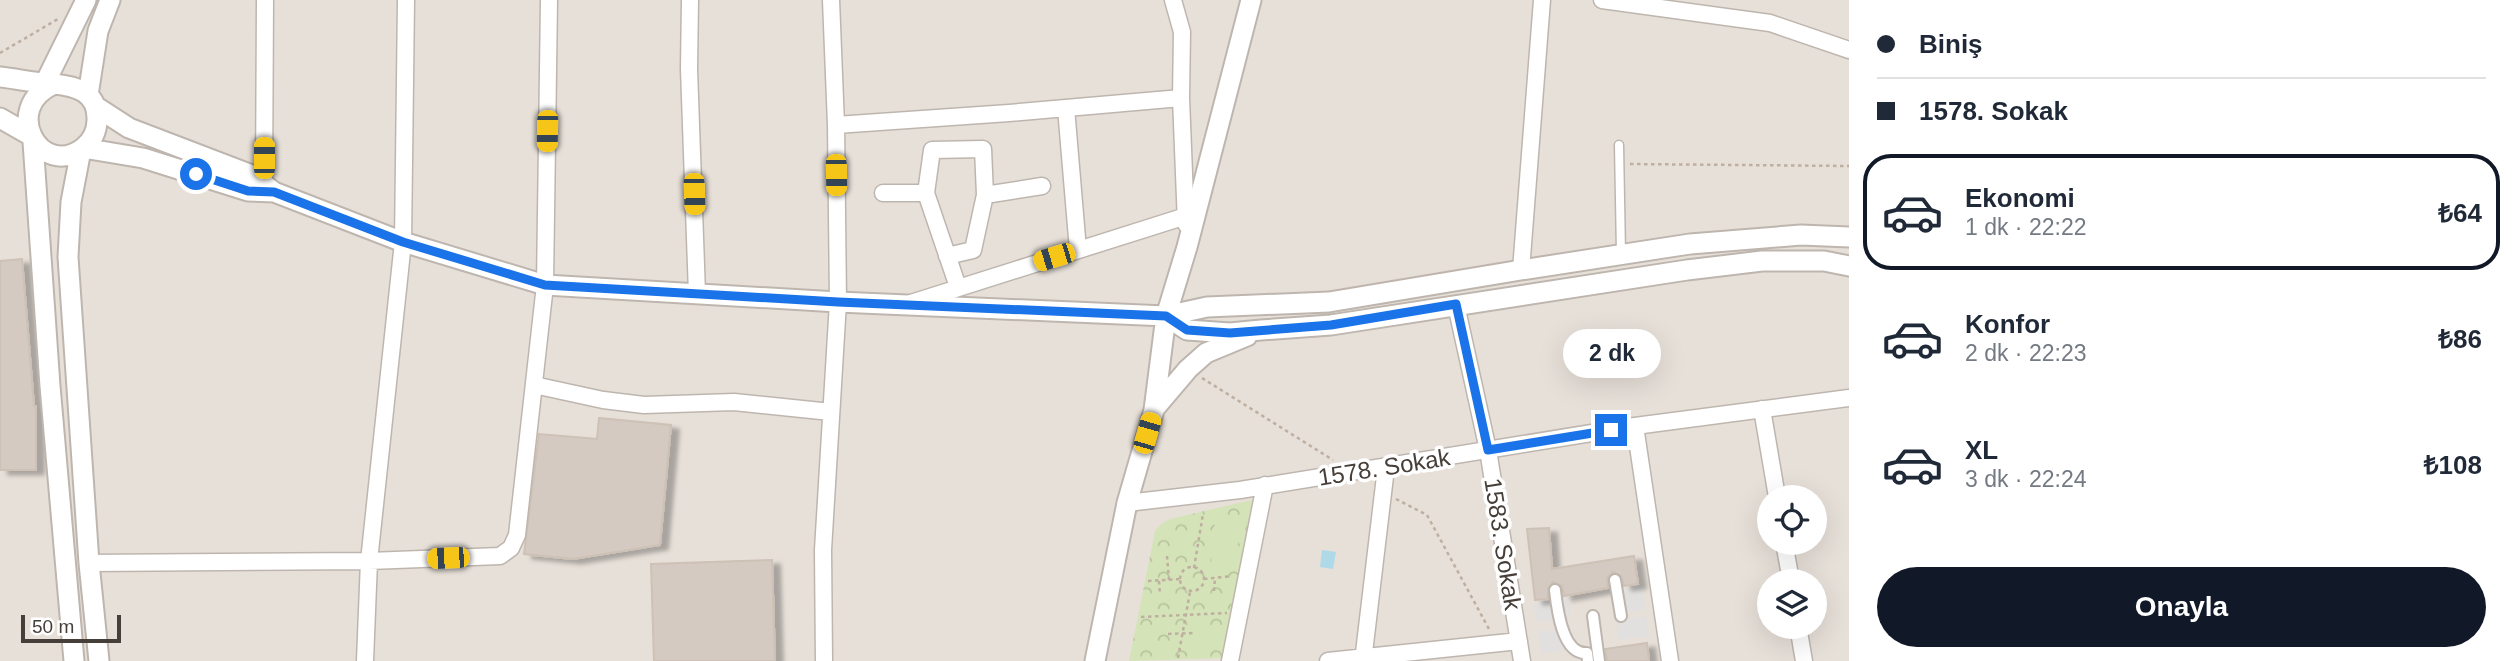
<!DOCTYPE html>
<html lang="tr">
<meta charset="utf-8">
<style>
body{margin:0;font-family:Arial,sans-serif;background:#f6f6f7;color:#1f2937;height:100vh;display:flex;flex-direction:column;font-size:26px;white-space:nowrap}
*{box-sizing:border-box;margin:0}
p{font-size:23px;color:#747a83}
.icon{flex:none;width:38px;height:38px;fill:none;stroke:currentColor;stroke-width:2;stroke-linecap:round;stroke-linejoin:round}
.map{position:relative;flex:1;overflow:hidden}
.panel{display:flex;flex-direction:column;background:#fff;width:665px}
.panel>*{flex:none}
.top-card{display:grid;align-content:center;height:154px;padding:0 28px;background:#fff}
.controls{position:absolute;left:1757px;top:485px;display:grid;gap:14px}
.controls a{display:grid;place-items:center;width:70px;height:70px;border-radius:50%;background:#fff;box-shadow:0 7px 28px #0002;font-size:35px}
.scale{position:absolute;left:21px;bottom:18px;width:100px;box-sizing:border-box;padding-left:7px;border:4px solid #463f39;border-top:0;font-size:19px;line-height:24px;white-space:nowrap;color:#463f39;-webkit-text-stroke:5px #fff;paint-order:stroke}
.end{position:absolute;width:32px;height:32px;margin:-16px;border:9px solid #1a73e8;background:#fff;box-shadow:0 0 0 4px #fff}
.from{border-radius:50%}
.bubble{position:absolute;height:49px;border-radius:24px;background:#fff;box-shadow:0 7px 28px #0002;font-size:23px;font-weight:700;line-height:49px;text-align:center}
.car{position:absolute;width:21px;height:42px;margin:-21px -10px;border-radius:9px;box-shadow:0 0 5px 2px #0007;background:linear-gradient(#f5c518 24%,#345 0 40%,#f5c518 0 76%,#345 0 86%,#f5c518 0)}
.top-card b{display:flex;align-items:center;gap:24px;height:66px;font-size:26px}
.top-card b+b{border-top:2px solid #e0e1e3}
.top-card i{width:18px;height:18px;background:#1f2937}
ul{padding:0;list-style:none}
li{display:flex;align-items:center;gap:21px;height:116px;margin:0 14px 10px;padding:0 14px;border:4px solid transparent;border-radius:28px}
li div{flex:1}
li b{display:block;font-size:26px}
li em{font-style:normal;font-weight:700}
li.on{border-color:#111827}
li>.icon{width:63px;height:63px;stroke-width:1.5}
.cta{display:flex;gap:14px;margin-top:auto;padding:14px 28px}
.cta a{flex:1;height:80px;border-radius:42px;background:#111827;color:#fff;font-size:28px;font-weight:700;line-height:80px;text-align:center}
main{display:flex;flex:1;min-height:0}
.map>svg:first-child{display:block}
</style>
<main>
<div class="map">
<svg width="1849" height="661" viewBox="0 0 1849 661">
<defs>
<pattern id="forest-crowns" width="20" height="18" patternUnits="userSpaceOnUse" patternTransform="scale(1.75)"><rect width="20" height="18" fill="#d5e3b8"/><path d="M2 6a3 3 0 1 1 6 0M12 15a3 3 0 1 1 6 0" fill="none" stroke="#b8c49f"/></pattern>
<filter id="shadow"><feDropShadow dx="8" dy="4.5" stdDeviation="2" flood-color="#0004"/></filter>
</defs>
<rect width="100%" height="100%" fill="#f3efea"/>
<!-- residential -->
<path fill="#e7e0d9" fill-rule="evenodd" d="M0,0H1849V661H0ZM1769,497H1815V542H1769ZM1769,581H1815V626H1769Z"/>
<!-- forest -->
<path fill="url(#forest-crowns)" d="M1252,500L1225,658L1129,661L1155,531L1161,524L1170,519Z"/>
<!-- pitch -->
<path fill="#d5e3b8" d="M1215,521L1240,524L1236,567L1211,564Z
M1193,626L1210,627L1209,642L1193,641Z"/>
<!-- parking -->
<path fill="#e2e0de" d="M1642,586L1646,609L1614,614L1610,591Z
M1568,597L1571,617L1536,622L1533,602Z
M1646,616L1649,636L1618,640L1616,620Z
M1571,627L1574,649L1541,654L1538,632Z"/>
<!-- water -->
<path fill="#aed9e9" d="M1322,550L1336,552L1333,569L1320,567Z"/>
<!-- building -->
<path fill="#d4cac1" stroke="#cec1b5" stroke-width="2" filter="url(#shadow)" d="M22,259L34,406H36V470H0V261Z
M599,418L671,425L660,545L573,559L524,554L539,434L597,439Z
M1549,528L1552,569L1634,556L1638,584L1624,586L1621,576L1613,572L1607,578L1608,588L1564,596L1562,586L1553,582L1548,588V599L1535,600L1527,529Z
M772,560L775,661H654L651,564Z
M1647,643L1649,661H1607L1605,649Z"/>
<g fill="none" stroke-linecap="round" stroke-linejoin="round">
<defs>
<path id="service" d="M1619,145L1621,254"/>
<path id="pedestrian" d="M1615,580L1621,616
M1555,590C1557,608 1562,655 1587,653L1588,661
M1593,616L1599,661"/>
<path id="minor" d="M690,0L689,69L697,294
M1173,0L1182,32L1181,98L1186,224
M1602,0L1770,23L1849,50
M1066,108L1078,250
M836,125L1009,113L1181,98
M264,184L265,0
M883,193H926
M985,195L1042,186
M947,256L973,250L985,195L983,149L932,150L926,193L958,287
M1521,270L1542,0
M911,303L1186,216
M1456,305L1488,450L1522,661
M534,385L603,400L644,405L734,402L831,412
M1762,409L1777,497
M1635,426L1670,661
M1127,503L1240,490L1635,426L1849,398
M1784,542L1791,581
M89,563L369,561L500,556L511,548L517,535L545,285L549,0
M1798,626L1804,661
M365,661L369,561L403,242L406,0
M824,661L823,550L838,302L836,125L831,0
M1230,661L1265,485
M1328,661L1519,641
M1363,661L1386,468"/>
<path id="tertiary" d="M0,77C18,79 36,83 54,84C76,86 98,92 97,120C97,131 92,141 83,148C41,180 0,108 54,84
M42,89L86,0
M88,95L98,31L110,0
M0,118L28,134
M33,142L50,386L74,661
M83,148L143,158L248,191L274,192L252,175L129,128L95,106
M81,150L71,202L68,257L89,563L99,661
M274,192L403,242L545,285L838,302L1166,316L1207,307L1329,302L1521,270L1690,244L1801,235L1849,237
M1166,316L1187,330L1230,333L1261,330L1331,325L1687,270L1762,261H1824L1849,266
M1154,409L1188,369L1206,353L1247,336
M1095,661L1127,503L1154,410L1166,316L1187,247L1251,0"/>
</defs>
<!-- service casing -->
<use href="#service" stroke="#beb6ae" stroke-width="11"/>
<!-- pedestrian casing -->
<use href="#pedestrian" stroke="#beb6ae" stroke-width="14"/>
<!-- minor casing -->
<use href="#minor" stroke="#beb6ae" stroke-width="19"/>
<!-- tertiary casing -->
<use href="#tertiary" stroke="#beb6ae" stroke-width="23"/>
<!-- path -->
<path stroke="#beafa0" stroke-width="2.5" stroke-dasharray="3.5 3.5" stroke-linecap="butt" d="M0,53L58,19
M1630,164L1849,166
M1202,378L1333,460
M1396,499L1427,515L1489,629
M1167,556L1169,580
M1180 579a12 12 0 1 1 24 0a12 12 0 1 1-24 0Z
M1194,568L1203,514
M1204,579L1232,576
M1148,581L1181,579
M1159,581L1160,595
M1214,591L1215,578
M1141,617L1227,613
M1168,634L1193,633
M1178,658L1190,592"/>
<!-- service -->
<use href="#service" stroke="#fff" stroke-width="8"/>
<!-- pedestrian -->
<use href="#pedestrian" stroke="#fff" stroke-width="10"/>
<!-- minor -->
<use href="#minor" stroke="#fff" stroke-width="16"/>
<!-- tertiary -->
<use href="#tertiary" stroke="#fff" stroke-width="19"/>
</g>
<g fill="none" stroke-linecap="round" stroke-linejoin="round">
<!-- route -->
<path stroke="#1a73e8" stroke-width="9" d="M196,174L248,191L274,192L403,242L545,285L838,302L1166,316L1187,330L1230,333L1331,325L1456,304L1488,450L1611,430"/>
</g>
<g text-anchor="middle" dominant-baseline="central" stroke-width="7" stroke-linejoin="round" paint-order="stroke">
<!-- street labels -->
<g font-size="24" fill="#463f39" stroke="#fff">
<text transform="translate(1384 467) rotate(-9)">1578. Sokak</text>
<text transform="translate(1503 544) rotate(81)">1583. Sokak</text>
</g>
</g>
</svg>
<div class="controls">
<a><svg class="icon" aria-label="locate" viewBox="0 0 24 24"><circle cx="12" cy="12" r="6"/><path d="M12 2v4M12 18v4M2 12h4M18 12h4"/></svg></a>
<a><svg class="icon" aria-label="layers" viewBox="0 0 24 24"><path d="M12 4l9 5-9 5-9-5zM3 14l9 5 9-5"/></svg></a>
</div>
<div class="scale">50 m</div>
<i class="end from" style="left:196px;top:174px"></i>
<i class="end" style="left:1611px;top:430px"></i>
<div class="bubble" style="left:1563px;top:329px;width:98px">2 dk</div>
<i class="car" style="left:547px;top:131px;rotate:181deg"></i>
<i class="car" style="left:264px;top:158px;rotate:0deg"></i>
<i class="car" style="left:836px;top:175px;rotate:179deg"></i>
<i class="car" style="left:694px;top:194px;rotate:178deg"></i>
<i class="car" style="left:1054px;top:257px;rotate:253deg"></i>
<i class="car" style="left:1147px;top:433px;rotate:16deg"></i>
<i class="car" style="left:448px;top:558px;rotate:268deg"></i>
</div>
<section class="panel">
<div class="top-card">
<b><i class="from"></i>Biniş</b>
<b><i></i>1578. Sokak</b>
</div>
<ul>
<li class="on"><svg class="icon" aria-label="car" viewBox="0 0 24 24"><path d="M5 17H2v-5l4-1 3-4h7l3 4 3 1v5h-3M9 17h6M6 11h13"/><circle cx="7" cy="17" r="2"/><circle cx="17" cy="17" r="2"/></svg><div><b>Ekonomi</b><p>1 dk · 22:22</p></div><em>₺64</em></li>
<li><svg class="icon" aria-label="car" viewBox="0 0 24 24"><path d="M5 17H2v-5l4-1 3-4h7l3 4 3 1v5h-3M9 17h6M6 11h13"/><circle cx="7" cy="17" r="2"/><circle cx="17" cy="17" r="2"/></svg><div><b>Konfor</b><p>2 dk · 22:23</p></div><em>₺86</em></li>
<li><svg class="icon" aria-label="car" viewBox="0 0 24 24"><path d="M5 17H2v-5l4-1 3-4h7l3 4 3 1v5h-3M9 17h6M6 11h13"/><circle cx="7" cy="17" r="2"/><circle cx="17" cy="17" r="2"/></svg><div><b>XL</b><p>3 dk · 22:24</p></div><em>₺108</em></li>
</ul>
<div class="cta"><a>Onayla</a></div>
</section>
</main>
